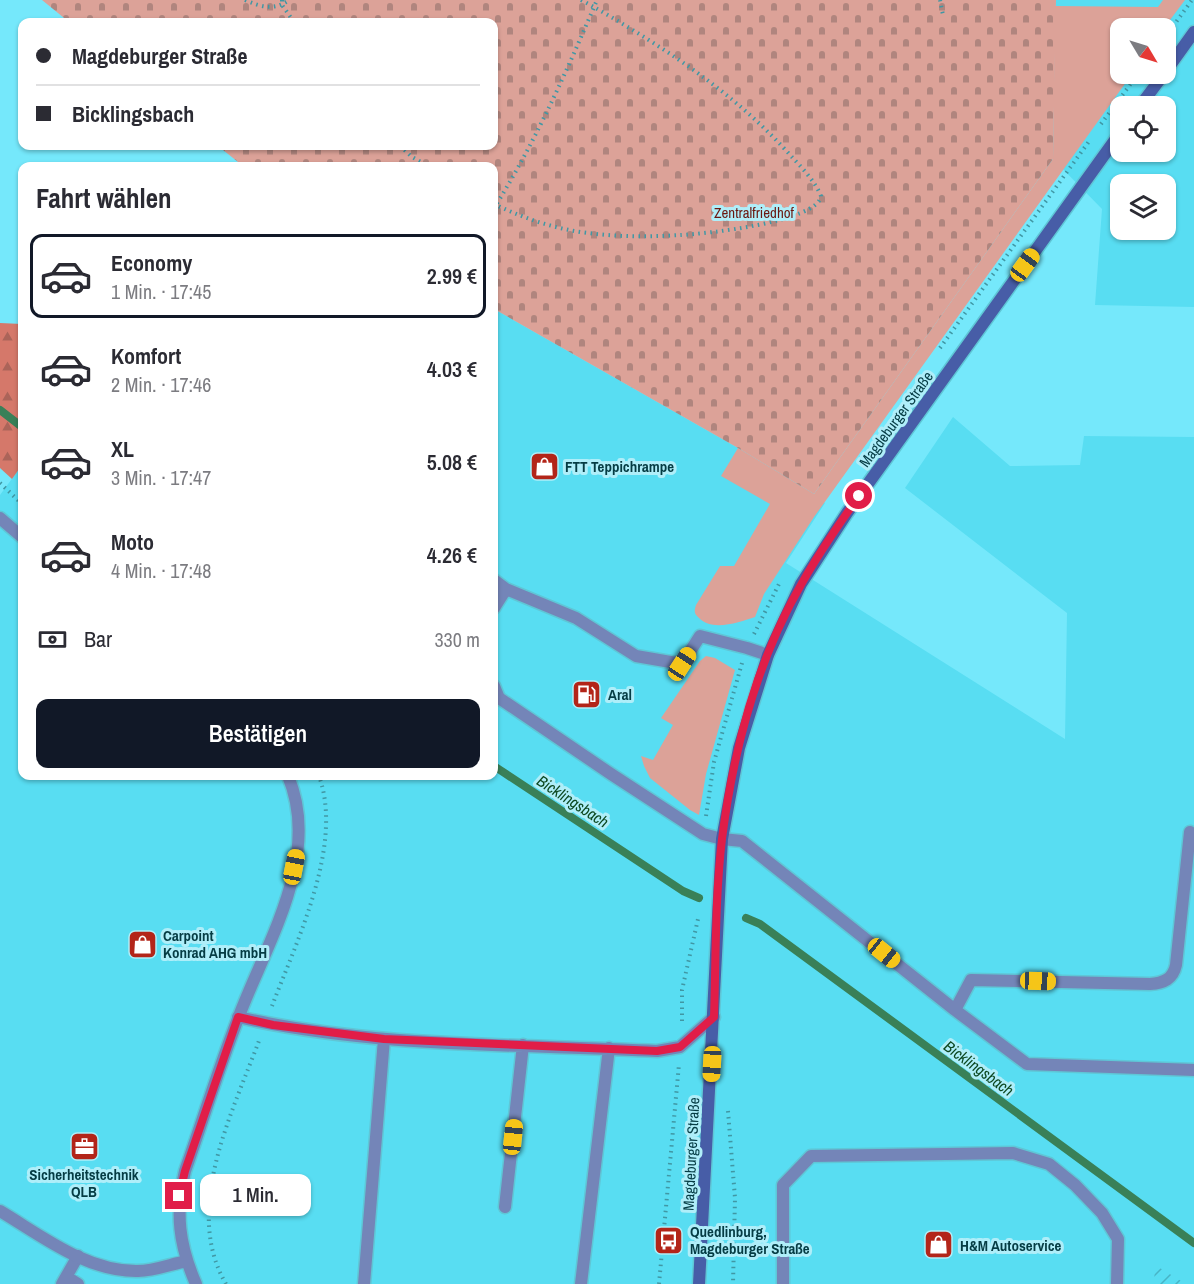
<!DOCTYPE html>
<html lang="de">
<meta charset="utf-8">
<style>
body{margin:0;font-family:"Archivo Narrow",sans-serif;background:#f2f2f3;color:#2b2b33;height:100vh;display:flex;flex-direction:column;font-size:22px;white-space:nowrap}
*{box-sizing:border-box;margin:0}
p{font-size:20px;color:#7c7c81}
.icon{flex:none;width:33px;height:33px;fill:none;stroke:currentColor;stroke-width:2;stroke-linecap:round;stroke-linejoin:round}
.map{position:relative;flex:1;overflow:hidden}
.panel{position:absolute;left:18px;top:162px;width:480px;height:618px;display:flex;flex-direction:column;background:#fff;border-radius:12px;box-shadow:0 2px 4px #0004}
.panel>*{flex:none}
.guide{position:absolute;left:18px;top:18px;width:480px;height:132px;border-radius:12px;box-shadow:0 2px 4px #0004;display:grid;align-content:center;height:132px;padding:0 18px;background:#fff}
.needle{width:39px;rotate:128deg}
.fabs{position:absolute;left:1110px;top:18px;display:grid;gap:12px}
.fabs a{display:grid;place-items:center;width:66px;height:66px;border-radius:12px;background:#fff;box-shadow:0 2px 4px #0004;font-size:30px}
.end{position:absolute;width:27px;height:27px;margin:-14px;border:8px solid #e11d48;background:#fff;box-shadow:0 0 0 3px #fff}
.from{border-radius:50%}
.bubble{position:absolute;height:42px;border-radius:12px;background:#fff;box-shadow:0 2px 4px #0004;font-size:20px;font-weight:600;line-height:42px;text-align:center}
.car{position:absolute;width:18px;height:36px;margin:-18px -9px;border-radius:8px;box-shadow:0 0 4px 2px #0007;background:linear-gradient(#f5c518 24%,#345 0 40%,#f5c518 0 76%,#345 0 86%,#f5c518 0)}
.guide b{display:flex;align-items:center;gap:21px;height:57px;font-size:22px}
.guide b+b{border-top:2px solid #e1e1e2}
.guide i{width:15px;height:15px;background:#2b2b33}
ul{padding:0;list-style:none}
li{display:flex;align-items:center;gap:18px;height:84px;margin:0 12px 9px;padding:0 6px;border:3px solid transparent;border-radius:12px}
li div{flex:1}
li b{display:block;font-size:22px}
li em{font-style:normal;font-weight:600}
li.current{border-color:#111827}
li>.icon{width:54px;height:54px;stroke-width:1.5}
h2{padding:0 18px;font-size:27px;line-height:72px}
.pay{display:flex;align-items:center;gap:15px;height:66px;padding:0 18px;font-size:22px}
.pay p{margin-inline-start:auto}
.primary-button{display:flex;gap:12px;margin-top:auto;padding:12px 18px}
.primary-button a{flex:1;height:69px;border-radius:12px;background:#111827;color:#fff;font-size:24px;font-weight:600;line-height:69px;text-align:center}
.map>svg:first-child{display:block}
</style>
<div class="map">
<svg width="1194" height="1284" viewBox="0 0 1194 1284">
<defs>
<pattern id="industrial-furrows" width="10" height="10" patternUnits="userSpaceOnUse" patternTransform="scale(1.5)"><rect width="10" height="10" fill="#58ddf2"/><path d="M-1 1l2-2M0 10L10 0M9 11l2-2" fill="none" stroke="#47b4c6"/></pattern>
<pattern id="forest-firs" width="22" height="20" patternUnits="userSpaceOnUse" patternTransform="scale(1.5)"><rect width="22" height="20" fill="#d5786a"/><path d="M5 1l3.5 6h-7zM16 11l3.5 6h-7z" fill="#ab6459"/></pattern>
<pattern id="cemetery-stones" width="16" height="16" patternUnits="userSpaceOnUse" patternTransform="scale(1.5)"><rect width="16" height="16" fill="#dca298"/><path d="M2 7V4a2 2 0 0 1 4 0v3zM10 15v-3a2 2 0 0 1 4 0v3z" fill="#b0857e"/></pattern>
</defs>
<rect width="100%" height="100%" fill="#75e8fb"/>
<!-- built -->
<path fill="#58ddf2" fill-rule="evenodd" d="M1056,0H1194V307L1095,305L1102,209L1053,159ZM1120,28H1166V74H1120ZM1120,106H1166V152H1120ZM1120,184H1166V230H1120Z
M494,309L738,448L814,494L825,503L786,563L1065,739L1067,613L905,488L953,417L1010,466L1080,465L1084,436L1194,437V1284H0V495L22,465V776H494Z"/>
<!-- industrial -->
<path fill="url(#industrial-furrows)" d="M1155,1265L1186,1284H1187H1154Z"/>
<!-- grass -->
<path fill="#dca298" d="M1163,0H1185L1164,28H1120V74H1132L814,517L764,594L755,617C740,622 712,632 699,618C694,614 694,611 696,605L720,566H734L770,504L721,476L738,448L814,494L1053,159L1055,6L1158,7Z
M706,656L715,658L735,670L706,774L699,815L690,810L650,778L644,766L641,756L653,760L673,725L661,718L700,661Z"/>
<!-- forest -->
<path fill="url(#forest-firs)" d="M0,323L22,324V465L12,479L0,468Z"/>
<!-- cemetery -->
<path fill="url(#cemetery-stones)" d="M42,0H1056L1053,159L814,494L738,448L494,309V166H243L218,146H494V22H69Z"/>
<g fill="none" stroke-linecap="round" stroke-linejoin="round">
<!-- stream -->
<path stroke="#398058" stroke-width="8" d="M0,410L22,427
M494,766L683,891L699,898
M746,918L760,924L1194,1243"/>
<defs>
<path id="service" d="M494,580L506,589
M494,608L506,589L576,618L636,656L682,664L700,636L747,648L768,655
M494,686L499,698L611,774L703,834L722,839L742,841L955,1010L1027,1064L1194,1070
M955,1010L971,980L1150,984C1164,983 1173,979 1176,965L1190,832
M238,1017C374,1048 518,1044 657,1051L680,1047L714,1017
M505,1207L523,1045
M67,1277L78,1284
M62,1284L78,1256
M364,1284L384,1039
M581,1284L609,1048
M783,1284V1185L811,1156L1013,1153L1049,1164L1075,1185L1102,1213L1118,1239L1117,1284"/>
<path id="minor" d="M0,518L22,537
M0,1211C42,1236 87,1272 138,1271C154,1271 171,1264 187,1261
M196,1284C179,1245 175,1213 185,1171C203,1120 219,1067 239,1016C267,942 322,856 288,776"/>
<path id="secondary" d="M1166,71L1194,32
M1140,106L1164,74
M699,1284L722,839L739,748L768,655L801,584L847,513L1120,133"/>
</defs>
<!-- service casing -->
<use href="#service" stroke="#5fc6d6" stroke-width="15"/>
<!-- minor casing -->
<use href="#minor" stroke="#5fc6d6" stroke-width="15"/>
<!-- secondary casing -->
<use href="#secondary" stroke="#5fc6d6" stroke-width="15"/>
<!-- path -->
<path stroke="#4097a4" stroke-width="4" stroke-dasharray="1.5 4.5" stroke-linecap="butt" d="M245,0C261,7 274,11 289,0
M282,0V5L294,22
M581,0L594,7L597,0
M940,0L943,15
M1166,36L1192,0
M1101,124L1138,74
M400,146L412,157L428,166
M494,203L496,205C526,219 555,229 588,233C618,237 650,237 680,235C705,234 817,222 821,196C815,181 802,168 791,156C736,94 665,48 594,7C565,75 535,142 496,205
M940,348L1090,140
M0,483L22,504
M754,634L780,582
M706,816L714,762L742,663
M272,1006C297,940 344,845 319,776
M682,1021V990L698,919
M728,1111L735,1198L733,1284
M226,1284C182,1209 233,1112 260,1038
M659,1284L679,1064"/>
<!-- service -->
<use href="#service" stroke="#7485b8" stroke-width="12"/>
<!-- minor -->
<use href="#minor" stroke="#7485b8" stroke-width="12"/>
<!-- secondary -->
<use href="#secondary" stroke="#475da7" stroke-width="12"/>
</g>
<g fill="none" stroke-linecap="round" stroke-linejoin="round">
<!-- route -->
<path stroke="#e11d48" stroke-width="8" d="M179,1196L185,1171L238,1017L273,1025L384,1039L657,1051L680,1047L714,1017C716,958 715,897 722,839C733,752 757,660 802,583C819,553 839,524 859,496"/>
</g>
<!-- icons -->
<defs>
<symbol id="shop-square" viewBox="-11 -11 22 22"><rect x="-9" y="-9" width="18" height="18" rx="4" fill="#b32519" stroke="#afeef9"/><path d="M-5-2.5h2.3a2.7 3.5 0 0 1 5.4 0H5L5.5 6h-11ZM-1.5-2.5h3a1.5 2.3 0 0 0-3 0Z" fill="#fff"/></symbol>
<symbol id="fuel-square" viewBox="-11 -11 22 22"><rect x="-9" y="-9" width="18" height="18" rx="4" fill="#b32519" stroke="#afeef9"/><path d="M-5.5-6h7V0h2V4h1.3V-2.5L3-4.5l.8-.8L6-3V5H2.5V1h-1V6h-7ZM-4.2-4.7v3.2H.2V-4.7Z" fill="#fff"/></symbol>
<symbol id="office-square" viewBox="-11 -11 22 22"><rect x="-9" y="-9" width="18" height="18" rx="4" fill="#b32519" stroke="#afeef9"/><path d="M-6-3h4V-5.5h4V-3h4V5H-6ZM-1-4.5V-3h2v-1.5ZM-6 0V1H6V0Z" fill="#fff"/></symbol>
<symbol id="bus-square" viewBox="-11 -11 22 22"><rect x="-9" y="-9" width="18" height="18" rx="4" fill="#b32519" stroke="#afeef9"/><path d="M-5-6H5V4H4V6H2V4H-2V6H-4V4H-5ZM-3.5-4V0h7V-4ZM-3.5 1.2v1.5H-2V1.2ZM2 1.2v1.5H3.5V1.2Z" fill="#fff"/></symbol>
</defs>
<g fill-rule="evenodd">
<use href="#shop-square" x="528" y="450" width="33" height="33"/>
<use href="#fuel-square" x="570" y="678" width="33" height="33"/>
<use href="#shop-square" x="126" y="928" width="33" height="33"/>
<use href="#office-square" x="68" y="1130" width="33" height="33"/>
<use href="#bus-square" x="652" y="1224" width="33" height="33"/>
<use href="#shop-square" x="922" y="1228" width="33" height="33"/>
</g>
<g text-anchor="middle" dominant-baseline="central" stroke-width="6" stroke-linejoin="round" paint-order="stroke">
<!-- park labels -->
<g font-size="15" fill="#6b1710" stroke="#afeef9">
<text x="754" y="212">Zentralfriedhof</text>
</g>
<!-- street labels -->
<g font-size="15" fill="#053c44" stroke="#afeef9">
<text transform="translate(896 419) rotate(-54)">Magdeburger Straße</text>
<text transform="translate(691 1154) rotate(-87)">Magdeburger Straße</text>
</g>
<!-- poi labels -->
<g font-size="15" font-weight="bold" fill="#053c44" stroke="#afeef9" text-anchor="start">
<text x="565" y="466">FTT Teppichrampe</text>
<text x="608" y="694">Aral</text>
<text x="163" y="935">Carpoint<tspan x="163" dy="17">Konrad AHG mbH</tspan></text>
<text x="84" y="1174" text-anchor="middle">Sicherheitstechnik<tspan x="84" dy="17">QLB</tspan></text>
<text x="690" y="1231">Quedlinburg,<tspan x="690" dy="17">Magdeburger Straße</tspan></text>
<text x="960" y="1245">H&amp;M Autoservice</text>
</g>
<!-- water labels -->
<g font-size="16" font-style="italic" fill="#0c4720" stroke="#afeef9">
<text transform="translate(573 801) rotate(33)">Bicklingsbach</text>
<text transform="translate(979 1068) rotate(36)">Bicklingsbach</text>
</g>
</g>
</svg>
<div class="fabs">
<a><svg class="needle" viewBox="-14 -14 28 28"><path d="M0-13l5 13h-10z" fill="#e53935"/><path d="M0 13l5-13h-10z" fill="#7c7c81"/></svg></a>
<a><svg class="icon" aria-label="locate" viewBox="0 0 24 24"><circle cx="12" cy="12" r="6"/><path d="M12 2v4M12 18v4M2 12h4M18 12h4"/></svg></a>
<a><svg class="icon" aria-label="layers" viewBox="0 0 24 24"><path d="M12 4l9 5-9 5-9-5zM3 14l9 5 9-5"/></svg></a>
</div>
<i class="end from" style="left:859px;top:496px"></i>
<i class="end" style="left:179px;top:1196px"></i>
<div class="bubble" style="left:200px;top:1174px;width:111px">1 Min.</div>
<i class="car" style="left:1025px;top:265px;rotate:36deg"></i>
<i class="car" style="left:682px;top:664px;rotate:33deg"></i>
<i class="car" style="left:294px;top:867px;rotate:11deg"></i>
<i class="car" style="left:884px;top:953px;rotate:129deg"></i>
<i class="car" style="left:1038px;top:981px;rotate:92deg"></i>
<i class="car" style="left:712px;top:1064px;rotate:183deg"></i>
<i class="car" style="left:513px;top:1137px;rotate:6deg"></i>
<div class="guide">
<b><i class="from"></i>Magdeburger Straße</b>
<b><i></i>Bicklingsbach</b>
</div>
<section class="panel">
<h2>Fahrt wählen</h2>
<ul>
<li class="current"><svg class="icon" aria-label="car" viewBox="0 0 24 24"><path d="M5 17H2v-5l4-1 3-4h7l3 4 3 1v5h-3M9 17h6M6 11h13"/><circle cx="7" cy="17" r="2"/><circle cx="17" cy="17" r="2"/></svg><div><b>Economy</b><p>1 Min. · 17:45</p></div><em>2.99 €</em></li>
<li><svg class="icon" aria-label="car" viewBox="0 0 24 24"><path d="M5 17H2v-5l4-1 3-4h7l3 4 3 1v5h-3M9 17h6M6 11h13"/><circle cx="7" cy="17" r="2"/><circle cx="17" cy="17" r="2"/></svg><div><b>Komfort</b><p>2 Min. · 17:46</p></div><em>4.03 €</em></li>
<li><svg class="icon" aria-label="car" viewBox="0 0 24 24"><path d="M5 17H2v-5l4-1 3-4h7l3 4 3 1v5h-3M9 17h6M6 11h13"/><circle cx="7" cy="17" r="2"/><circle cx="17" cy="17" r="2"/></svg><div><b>XL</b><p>3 Min. · 17:47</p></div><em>5.08 €</em></li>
<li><svg class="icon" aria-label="car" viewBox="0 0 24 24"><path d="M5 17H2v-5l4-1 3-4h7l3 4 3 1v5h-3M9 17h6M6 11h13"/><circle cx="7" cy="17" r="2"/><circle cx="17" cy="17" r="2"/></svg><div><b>Moto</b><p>4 Min. · 17:48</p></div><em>4.26 €</em></li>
</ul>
<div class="pay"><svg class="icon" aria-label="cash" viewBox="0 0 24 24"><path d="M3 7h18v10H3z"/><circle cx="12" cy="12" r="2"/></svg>Bar<p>330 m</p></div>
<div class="primary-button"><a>Bestätigen</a></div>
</section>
</div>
